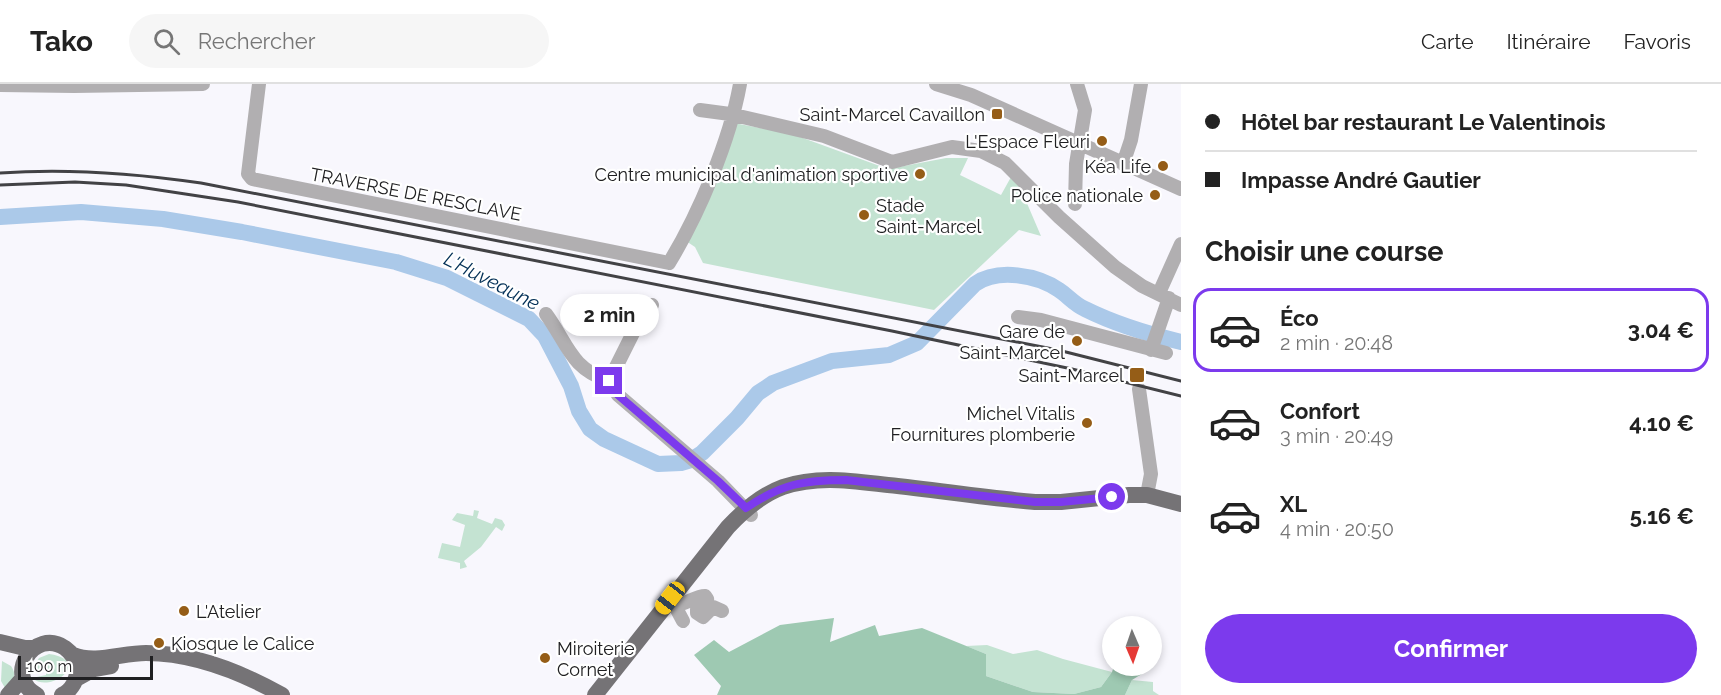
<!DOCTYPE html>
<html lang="fr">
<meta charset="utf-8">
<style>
body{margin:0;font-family:Raleway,sans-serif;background:#f6f6f6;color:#222;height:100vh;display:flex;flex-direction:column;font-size:22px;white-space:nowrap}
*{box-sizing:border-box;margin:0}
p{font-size:20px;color:#767676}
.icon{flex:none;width:33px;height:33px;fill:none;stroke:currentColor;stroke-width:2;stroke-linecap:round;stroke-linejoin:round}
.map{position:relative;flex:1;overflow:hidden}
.details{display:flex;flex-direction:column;background:#fff;width:540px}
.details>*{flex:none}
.banner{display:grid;align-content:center;height:132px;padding:0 24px;background:#fff}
.needle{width:39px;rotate:178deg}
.controls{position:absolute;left:1102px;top:532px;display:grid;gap:12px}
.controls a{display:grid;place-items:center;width:60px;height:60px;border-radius:50%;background:#fff;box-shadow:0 3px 9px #0003;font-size:30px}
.scale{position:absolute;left:18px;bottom:15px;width:135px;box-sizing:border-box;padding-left:6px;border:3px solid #202022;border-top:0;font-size:16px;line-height:21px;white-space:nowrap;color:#202022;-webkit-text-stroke:4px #fff;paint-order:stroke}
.end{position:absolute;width:27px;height:27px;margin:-14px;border:8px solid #7c3aed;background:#fff;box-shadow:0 0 0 3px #fff}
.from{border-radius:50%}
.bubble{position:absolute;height:42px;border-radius:21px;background:#fff;box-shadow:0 3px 9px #0003;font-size:20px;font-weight:700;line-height:42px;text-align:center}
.car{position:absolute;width:18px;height:36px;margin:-18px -9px;border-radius:8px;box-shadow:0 0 4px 2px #0007;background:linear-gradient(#f5c518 24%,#345 0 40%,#f5c518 0 76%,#345 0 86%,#f5c518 0)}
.banner b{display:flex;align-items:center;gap:21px;height:57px;font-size:22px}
.banner b+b{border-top:2px solid #e0e0e0}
.banner i{width:15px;height:15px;background:#222}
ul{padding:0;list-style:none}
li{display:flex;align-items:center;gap:18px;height:84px;margin:0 12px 9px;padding:0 12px;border:3px solid transparent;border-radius:18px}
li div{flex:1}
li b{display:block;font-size:22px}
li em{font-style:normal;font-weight:700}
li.active{border-color:#7c3aed}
li>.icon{width:54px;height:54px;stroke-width:1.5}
h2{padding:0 24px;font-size:27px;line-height:72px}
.button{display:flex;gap:12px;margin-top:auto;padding:12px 24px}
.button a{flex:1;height:69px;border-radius:36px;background:#7c3aed;color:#fff;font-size:24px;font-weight:700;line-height:69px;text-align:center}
header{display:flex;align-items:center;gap:36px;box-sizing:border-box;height:84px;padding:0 30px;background:#fff;border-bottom:2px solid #e0e0e0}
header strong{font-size:28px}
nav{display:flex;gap:33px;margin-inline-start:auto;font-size:21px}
.search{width:420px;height:54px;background:#f6f6f6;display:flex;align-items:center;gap:15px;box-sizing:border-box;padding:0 21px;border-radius:33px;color:#767676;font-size:22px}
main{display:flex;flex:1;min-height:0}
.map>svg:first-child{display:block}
</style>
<header>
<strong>Tako</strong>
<div class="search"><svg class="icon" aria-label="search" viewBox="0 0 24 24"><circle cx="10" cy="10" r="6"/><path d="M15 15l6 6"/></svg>Rechercher</div>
<nav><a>Carte</a><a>Itinéraire</a><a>Favoris</a></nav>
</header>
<main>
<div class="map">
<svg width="1181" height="611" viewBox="0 0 1181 611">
<rect width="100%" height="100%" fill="#f8f7fd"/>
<!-- green -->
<path fill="#c4e3d2" d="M734,39L792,50L888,85L946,74H968L960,91L1001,111L1011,93L1017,96L1041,152L1019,146L934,226L703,179L695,163L686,157Z
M474,426L479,427L477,434L492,440L495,434L502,436L505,441L502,447L496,443L481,463L464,477L467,483L460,485V479L438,474L442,459L460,463L465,441L452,436L457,429L473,432Z
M987,561L1013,570L1037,566L1063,575L1112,588L1101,603L1074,610L1033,608L986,592V570L966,562Z
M49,570C93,576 51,611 32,594L46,591V585L31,586L39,574Z
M2,577L11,582C18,592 12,597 5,604L1,597Z
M1132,596L1153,598V607L1159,611H1125Z"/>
<!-- forest -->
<path fill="#9ec9b2" d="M834,534L830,558L875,541L879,552L922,544L986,570V592L1033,608L1074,610L1101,603L1112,588L1114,582H1152V566L1153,583L1132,596L1125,611H717L721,602L694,571L714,556L729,568L780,541Z"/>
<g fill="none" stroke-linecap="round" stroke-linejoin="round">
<!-- river -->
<path stroke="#abc9e9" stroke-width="16" d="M0,133L81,128L163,135L242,148L396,178L447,194L529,235L545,252L571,302L579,327L590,345L604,355L658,380L681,379L691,376L702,369L737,334L758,309L773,299L832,277L889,271L917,259L975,200C998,184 1037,191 1059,206C1068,212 1075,221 1085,225C1115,240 1148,250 1181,258"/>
<!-- minor -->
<path stroke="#b1afb1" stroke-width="14" d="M259,0L248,90L252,95L669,179C699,130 730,56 740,0
M936,0L971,11L1181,105
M0,1L74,2L203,0
M700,26L730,30L824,52L892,78L952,63L981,67L1005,79L1059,133L1115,183L1142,202L1181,221
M1123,80L1131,56L1141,0
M1075,120L1076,80L1085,26L1077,0
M1159,209L1181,160
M546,230C568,260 570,284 609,297
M1018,233L1041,236L1166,269
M1151,266L1169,214
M609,297L618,311L718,397L751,431
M609,297L634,247L652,221
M1139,305L1151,390L1147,411
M683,537L675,522C685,520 699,511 705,512L707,515L697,525V529L703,533L713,523L722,527"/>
<!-- major -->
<path stroke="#757376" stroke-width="16" d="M0,558L25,564H34
M73,571C95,580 122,569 146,569C194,569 241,588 282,611
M76,595L94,585L111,582
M8,611L23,594
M37,611C3,593 34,543 65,564C72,569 76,576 77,584C78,595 72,606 62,611
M595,611L728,443C744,426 761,411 783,403C818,391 853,397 888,401C937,406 986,414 1035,418H1061L1129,411H1147L1181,420"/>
<!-- rail -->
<path stroke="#424245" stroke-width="3" d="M0,89C68,84 133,89 201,99L1058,266L1181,297
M0,101L75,98L126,101L238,118L892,247L1072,285L1181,312"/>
</g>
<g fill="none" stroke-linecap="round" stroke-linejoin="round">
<!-- route -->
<path stroke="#7c3aed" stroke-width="8" d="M609,297L618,311L718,397L746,424C781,400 804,396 846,396L1035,418H1061L1112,413"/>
</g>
<!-- markers -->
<g fill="#955d17" stroke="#fff" stroke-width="2">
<rect x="991" y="24" width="12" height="12" rx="3"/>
<circle cx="1102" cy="57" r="6"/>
<circle cx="1163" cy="82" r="6"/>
<circle cx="920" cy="90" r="6"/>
<circle cx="1155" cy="111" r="6"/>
<circle cx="864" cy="131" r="6"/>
<circle cx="1077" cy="257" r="6"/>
<rect x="1129" y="283" width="16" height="16" rx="3"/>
<circle cx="1087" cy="339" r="6"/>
<circle cx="184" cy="527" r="6"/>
<circle cx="159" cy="559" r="6"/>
<circle cx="545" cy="574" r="6"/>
</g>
<g text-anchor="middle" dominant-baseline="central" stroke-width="4.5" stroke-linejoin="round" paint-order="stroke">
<!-- poi labels -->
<g font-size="18" fill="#202022" stroke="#fff" text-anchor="end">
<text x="985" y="30">Saint-Marcel Cavaillon</text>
<text x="1090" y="57">L'Espace Fleuri</text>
<text x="1151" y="82">Kéa Life</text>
<text x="908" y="90">Centre municipal d'animation sportive</text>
<text x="1143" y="111">Police nationale</text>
<text x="876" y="121" text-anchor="start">Stade<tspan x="876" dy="21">Saint-Marcel</tspan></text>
<text x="1065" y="247">Gare de<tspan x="1065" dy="21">Saint-Marcel</tspan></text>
<text x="1124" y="291">Saint-Marcel</text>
<text x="1075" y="329">Michel Vitalis<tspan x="1075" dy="21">Fournitures plomberie</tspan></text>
<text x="196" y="527" text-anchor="start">L'Atelier</text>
<text x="171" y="559" text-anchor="start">Kiosque le Calice</text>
<text x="557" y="564" text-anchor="start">Miroiterie<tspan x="557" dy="21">Cornet</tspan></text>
</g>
<!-- street labels -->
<g font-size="18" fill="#202022" stroke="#fff">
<text transform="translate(416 110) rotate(11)">TRAVERSE DE RESCLAVE</text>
</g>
<!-- water labels -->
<g font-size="20" font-style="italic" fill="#002e55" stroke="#fff">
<text transform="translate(492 197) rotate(27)">L'Huveaune</text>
</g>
</g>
</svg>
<div class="controls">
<a><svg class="needle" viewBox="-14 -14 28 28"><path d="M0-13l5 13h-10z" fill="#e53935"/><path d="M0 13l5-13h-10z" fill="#767676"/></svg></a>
</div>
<div class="scale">100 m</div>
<i class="end from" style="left:1112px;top:413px"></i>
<i class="end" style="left:609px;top:297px"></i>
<div class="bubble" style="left:560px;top:210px;width:99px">2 min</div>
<i class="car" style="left:670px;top:514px;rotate:218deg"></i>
</div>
<section class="details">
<div class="banner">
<b><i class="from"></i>Hôtel bar restaurant Le Valentinois</b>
<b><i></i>Impasse André Gautier</b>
</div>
<h2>Choisir une course</h2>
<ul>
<li class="active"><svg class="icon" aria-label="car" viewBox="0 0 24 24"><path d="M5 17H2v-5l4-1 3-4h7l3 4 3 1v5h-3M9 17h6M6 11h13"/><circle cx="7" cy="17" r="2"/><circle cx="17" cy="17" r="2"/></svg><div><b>Éco</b><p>2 min · 20:48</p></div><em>3.04 €</em></li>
<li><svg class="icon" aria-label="car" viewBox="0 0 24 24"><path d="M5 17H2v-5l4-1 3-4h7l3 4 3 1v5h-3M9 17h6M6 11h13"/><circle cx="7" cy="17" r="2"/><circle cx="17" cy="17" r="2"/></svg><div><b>Confort</b><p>3 min · 20:49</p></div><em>4.10 €</em></li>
<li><svg class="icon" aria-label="car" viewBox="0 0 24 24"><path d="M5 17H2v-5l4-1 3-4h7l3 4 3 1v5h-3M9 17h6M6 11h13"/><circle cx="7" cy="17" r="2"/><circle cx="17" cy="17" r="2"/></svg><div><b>XL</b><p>4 min · 20:50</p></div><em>5.16 €</em></li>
</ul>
<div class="button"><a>Confirmer</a></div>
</section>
</main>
